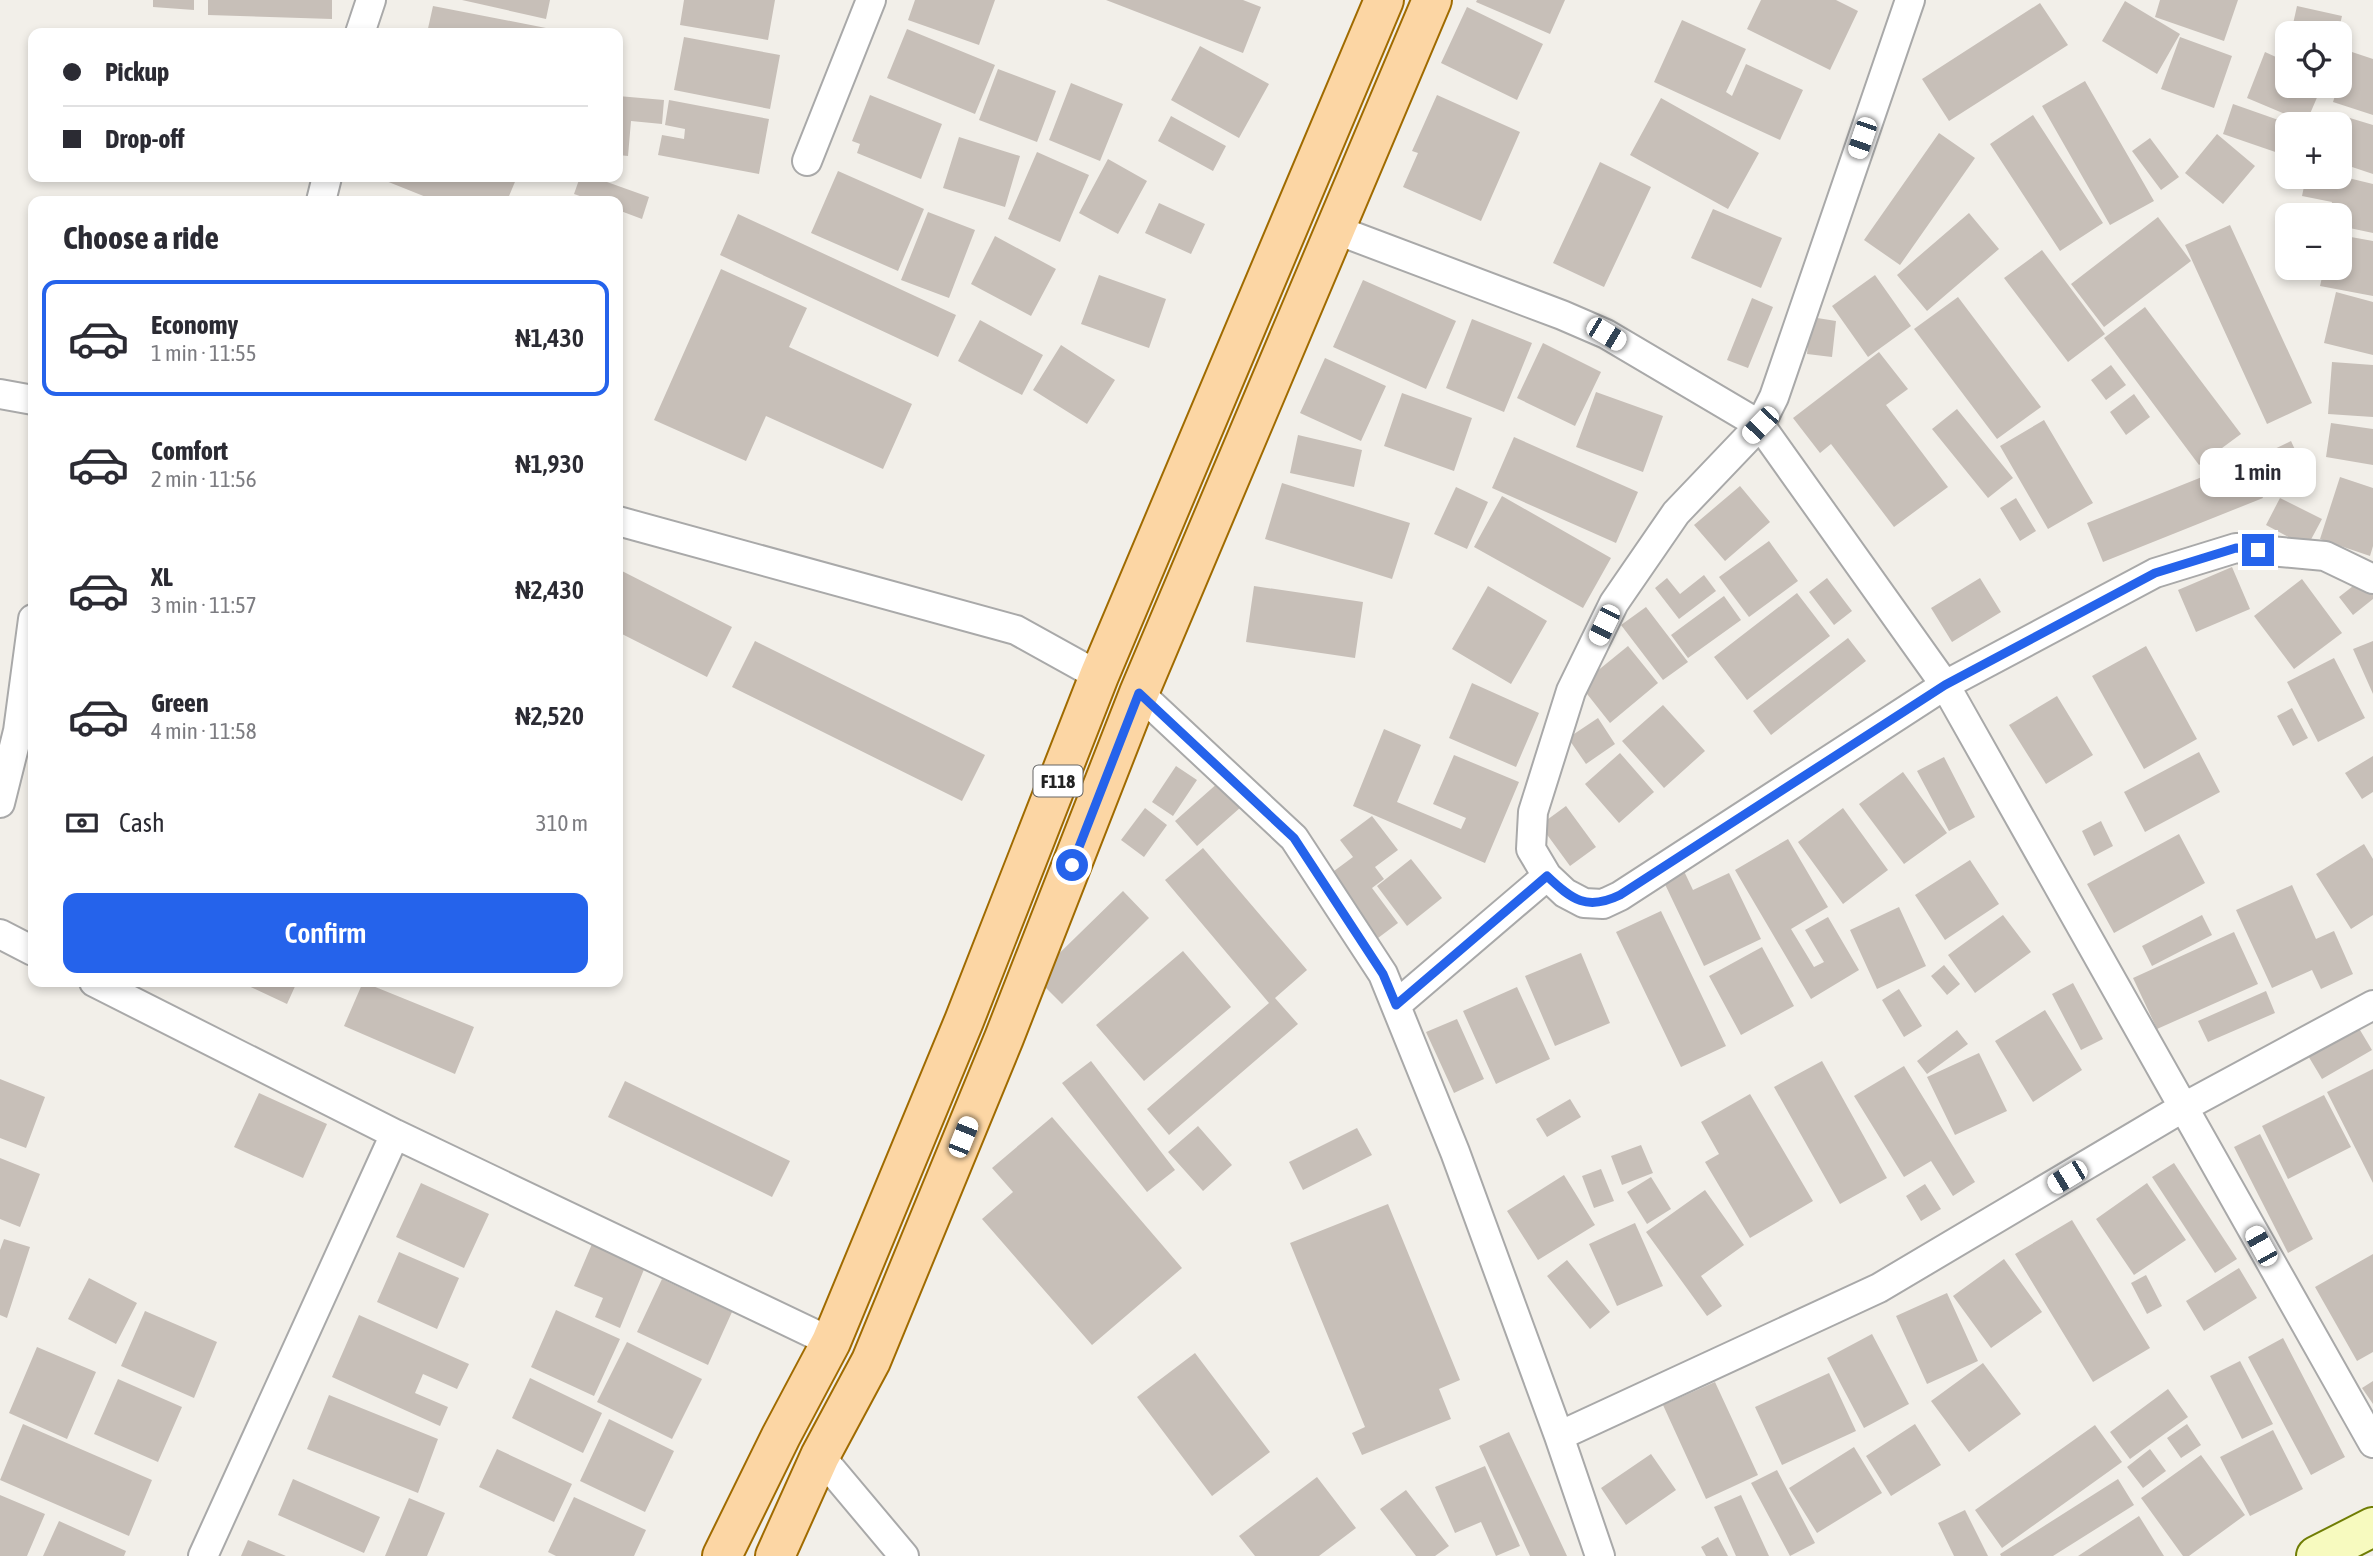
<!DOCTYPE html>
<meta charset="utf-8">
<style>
body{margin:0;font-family:"Asap Condensed",sans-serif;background:#f2f2f3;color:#2b2b33;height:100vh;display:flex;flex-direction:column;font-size:26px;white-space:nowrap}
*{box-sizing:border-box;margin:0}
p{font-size:23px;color:#7c7c81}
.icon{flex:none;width:38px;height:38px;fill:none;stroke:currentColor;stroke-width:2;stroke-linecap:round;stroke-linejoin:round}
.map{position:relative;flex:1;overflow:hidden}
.drawer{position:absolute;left:28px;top:196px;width:595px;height:791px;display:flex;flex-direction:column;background:#fff;border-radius:14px;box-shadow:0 4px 10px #0003}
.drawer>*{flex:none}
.banner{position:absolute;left:28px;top:28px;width:595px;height:154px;border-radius:14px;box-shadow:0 4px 10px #0003;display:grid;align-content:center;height:154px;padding:0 35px;background:#fff}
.fabs{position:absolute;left:2275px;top:21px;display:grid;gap:14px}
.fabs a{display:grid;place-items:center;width:77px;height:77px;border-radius:14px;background:#fff;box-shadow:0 4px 10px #0003;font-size:35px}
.end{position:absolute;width:32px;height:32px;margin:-16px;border:9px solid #2563eb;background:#fff;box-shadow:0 0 0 4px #fff}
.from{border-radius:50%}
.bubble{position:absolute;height:49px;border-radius:14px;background:#fff;box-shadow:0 4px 10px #0003;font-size:23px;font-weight:600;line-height:49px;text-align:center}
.car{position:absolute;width:21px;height:42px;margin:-21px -10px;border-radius:9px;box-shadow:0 0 5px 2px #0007;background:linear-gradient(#fff 24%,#345 0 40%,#fff 0 76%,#345 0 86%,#fff 0)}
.banner b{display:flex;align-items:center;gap:24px;height:66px;font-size:26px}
.banner b+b{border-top:2px solid #e1e1e2}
.banner i{width:18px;height:18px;background:#2b2b33}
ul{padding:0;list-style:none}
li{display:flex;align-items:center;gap:21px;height:116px;margin:0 14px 10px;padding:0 21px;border:4px solid transparent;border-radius:14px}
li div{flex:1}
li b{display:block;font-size:26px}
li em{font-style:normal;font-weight:600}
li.active{border-color:#2563eb}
li>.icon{width:63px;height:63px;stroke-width:1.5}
h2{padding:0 35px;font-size:32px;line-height:84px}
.pay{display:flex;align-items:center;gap:18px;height:77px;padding:0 35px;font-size:26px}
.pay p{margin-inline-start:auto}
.action{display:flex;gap:14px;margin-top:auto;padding:14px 35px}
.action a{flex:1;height:80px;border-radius:14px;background:#2563eb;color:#fff;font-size:28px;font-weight:600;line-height:80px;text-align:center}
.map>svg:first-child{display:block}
</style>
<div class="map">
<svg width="2373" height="1556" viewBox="0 0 2373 1556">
<rect width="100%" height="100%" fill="#f2efe9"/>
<!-- building -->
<path fill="#c7bfb8" d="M153,0H194V10L153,7Z
M208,0H332V19L208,15Z
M462,0H550L546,19Z
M684,0H775L768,40L680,25Z
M915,0H995L979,45L908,20Z
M1106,0H1243L1261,7L1243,53Z
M1477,0H1565L1550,34L1476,2Z
M1761,0H1836L1858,11L1830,70L1747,29Z
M2160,0H2238L2224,41L2155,17Z
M2125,1L2180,34L2157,74L2102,41Z
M2040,3L2068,45L1949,121L1922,79Z
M433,6L546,28L545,33H427Z
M2297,6L2342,16L2338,33H2291Z
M1467,7L1543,44L1517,100L1441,63Z
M1682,20L1746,49L1726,92L1732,96L1746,64L1803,90L1780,140L1654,82Z
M907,29L995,65L975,114L887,78Z
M684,37L780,55L770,109L674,90Z
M2180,37L2232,56L2214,108L2161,89Z
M1200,46L1269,84L1239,138L1171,100Z
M2349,51L2373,59V115L2333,102L2338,86H2340Z
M2265,52L2287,62V86H2322L2306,123L2247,98Z
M998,69L1056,91L1037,142L979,120Z
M2085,81L2154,201L2110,225L2042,106Z
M1071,83L1123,104L1100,161L1049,140Z
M870,95L942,124L921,179L857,153L860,144L852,141Z
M1437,95L1520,132L1481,221L1403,187L1418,153L1412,151Z
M618,96L664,100L662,124L631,121L628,156L618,155Z
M1661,98L1759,153L1728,209L1630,155Z
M669,100L769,119L759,174L658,155L662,135L684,139L685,129L665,125Z
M2233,104L2287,123V156L2223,134Z
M2330,112L2373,125V174L2340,163V124H2326Z
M2033,115L2103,223L2060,251L1990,144Z
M1171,116L1226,146L1213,171L1158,141Z
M1939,133L1975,158L1900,265L1864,240Z
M2217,134L2255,166L2223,204L2185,173Z
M959,137L1020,156L1005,207L943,188Z
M2150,138L2179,177L2161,190L2132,151Z
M1037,152L1089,175L1060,242L1008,219Z
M1108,159L1147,181L1118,234L1079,213Z
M1600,162L1651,187L1604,287L1553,263Z
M838,171L924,209L898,271L811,233Z
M2340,176L2373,184V233L2340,226V215H2329L2332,202L2302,196L2306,177Z
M376,177H517L507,201H436Z
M580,177H593L649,197L642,219L618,210V201H594L574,194Z
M1159,203L1205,224L1191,254L1145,233Z
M1713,209L1782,238L1761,288L1691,258Z
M928,212L975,230L949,298L901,280Z
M1969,213L1999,249L1927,311L1897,275Z
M738,214L956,315L938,357L720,255Z
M2158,217L2191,261L2104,327L2071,284Z
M2230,225L2312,403L2267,424L2185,245Z
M2340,235L2373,241V296L2320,286L2324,268H2340Z
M995,236L1056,269L1031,316L971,284Z
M2042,250L2105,334L2068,362L2004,278Z
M721,269L807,308L789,347L912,404L883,469L766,416L746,461L654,420Z
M1099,275L1166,299L1149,348L1081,324Z
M1875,275L1911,326L1868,357L1832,306Z
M1363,280L1456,321L1426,389L1333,347Z
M2336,292L2373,302V355L2324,343Z
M1958,297L2041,407L1997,439L1914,329Z
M1752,298L1773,307L1748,368L1727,360Z
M2145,307L2241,434L2199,465L2104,338Z
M1811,317L1836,321L1832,357L1807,354Z
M1472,319L1532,343L1504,412L1446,388Z
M980,320L1043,355L1022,395L958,361Z
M1543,343L1601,372L1575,426L1517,398Z
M1061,345L1115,380L1087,424L1033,390Z
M1879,352L1908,389L1886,405L1948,487L1894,527L1831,444L1820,453L1793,418Z
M1325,358L1386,386L1361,441L1300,413Z
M2332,362L2373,365V417L2328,414Z
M2111,365L2126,385L2106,400L2091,380Z
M1596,392L1663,416L1643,472L1576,447Z
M1402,393L1472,418L1454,471L1384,446Z
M2134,394L2150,417L2126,435L2110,412Z
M1957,409L2013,478L1988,498L1932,429Z
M2044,420L2093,503L2048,529L2000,446Z
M2331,423L2373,429V465L2326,457Z
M1298,435L1362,450L1354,487L1290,473Z
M1514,437L1638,492L1616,543L1492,488Z
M2291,441L2303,467L2272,481L2260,456Z
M2247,459L2263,498L2103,562L2087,523Z
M2340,477L2373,488V546L2370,556L2320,539Z
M1282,483L1410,523L1392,579L1265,539Z
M1740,486L1770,522L1725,561L1694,525Z
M1456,487L1488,502L1467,549L1434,534Z
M1502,496L1611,558L1583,608L1474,547Z
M2016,498L2036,531L2020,541L2000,508Z
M2280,498L2322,519L2307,547L2266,525Z
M1769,541L1798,581L1749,617L1719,577Z
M2232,567L2250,609L2196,632L2178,590Z
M620,570L732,627L707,677L618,632V574Z
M1704,575L1716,591L1679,619L1655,588L1667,578L1680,594Z
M1827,578L1852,611L1834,625L1809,592Z
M1980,578L2001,612L1952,642L1931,608Z
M2302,579L2342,633L2294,669L2254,616Z
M2362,579L2373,594V599L2353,615L2339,597Z
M1254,586L1363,602L1355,658L1246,642Z
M1488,586L1547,621L1511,684L1452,649Z
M1797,593L1830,636L1747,700L1714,657Z
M1724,596L1741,620L1688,658L1671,635Z
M1646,607L1688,662L1663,680L1621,625Z
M1848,638L1866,661L1771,735L1753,711Z
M755,641L985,755L962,801L732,687Z
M2373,641V694L2353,649Z
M1628,646L1658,683L1610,723L1580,685Z
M2146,646L2197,739L2144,769L2092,676Z
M2334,658L2365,718L2318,742L2287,682Z
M1472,683L1539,713L1516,767L1449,738Z
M2057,696L2093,755L2046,784L2009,725Z
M1663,705L1705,751L1664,788L1622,741Z
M2292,708L2308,738L2293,746L2277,716Z
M1598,718L1615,744L1586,764L1568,738Z
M1384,729L1421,745L1397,802L1461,829L1466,818L1433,804L1454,755L1519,782L1485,863L1353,806Z
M2199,752L2220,792L2145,832L2124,792Z
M1620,753L1654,792L1619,823L1585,784Z
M2373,756V792L2362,799L2345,773Z
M1944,757L1975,817L1949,831L1917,771Z
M1176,766L1197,780L1173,816L1152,802Z
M1903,772L1947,833L1904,864L1859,804Z
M1219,782L1241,807L1197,846L1175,821Z
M1566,806L1596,847L1570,866L1540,825Z
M1145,808L1167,825L1144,857L1121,840Z
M1843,808L1888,870L1843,904L1798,842Z
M1372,816L1398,850L1375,867L1384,879L1372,888L1398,923L1378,938L1330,874L1353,857L1340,840Z
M2101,821L2113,846L2094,856L2082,831Z
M2179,834L2205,883L2114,933L2087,884Z
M1788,839L1828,907L1791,929L1814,967L1824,962L1805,930L1828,917L1859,970L1811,999L1735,870Z
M2364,844L2373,859V915L2351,929L2316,874Z
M1203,848L1307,970L1275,998L1298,1024L1169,1135L1147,1109L1269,1003L1165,880Z
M1411,859L1442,898L1407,926L1377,886Z
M1970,860L1999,904L1945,940L1915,895Z
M1683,869L1693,890L1729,873L1761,939L1704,966L1662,878Z
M2292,885L2316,939L2334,931L2353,974L2321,989L2312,970L2272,988L2236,910Z
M1123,891L1149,918L1062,1004L1035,977Z
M1899,907L1926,966L1877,989L1850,930Z
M1661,911L1726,1046L1681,1067L1616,932Z
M2003,915L2031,952L1975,993L1948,955Z
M2202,915L2212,935L2152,966L2142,946Z
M2234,932L2258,984L2157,1029L2133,978Z
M1762,947L1794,1006L1741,1035L1709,976Z
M1183,951L1231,1007L1144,1081L1096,1025Z
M1581,953L1610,1023L1555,1046L1525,976Z
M1944,965L1960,984L1947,995L1931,976Z
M240,982H297L287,1004Z
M363,982L474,1027L455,1074L344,1026Z
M2073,983L2103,1039L2081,1050L2052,994Z
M1517,987L1550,1059L1496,1084L1463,1011Z
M1899,989L1922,1026L1904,1037L1882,1000Z
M2266,991L2275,1013L2208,1042L2198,1021Z
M2045,1010L2082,1070L2033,1102L1995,1041Z
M1457,1019L1484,1079L1454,1093L1426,1032Z
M2357,1025L2372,1050L2322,1079L2307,1054Z
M1957,1030L1968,1044L1927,1074L1917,1061Z
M1979,1053L2007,1111L1955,1135L1927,1077Z
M1091,1061L1175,1170L1147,1192L1062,1083Z
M1822,1061L1887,1178L1840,1204L1774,1087Z
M1904,1066L1975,1182L1953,1196L1931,1161L1904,1177L1854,1096Z
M2373,1069V1183L2327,1092Z
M0,1079L45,1097L26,1148L0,1138Z
M625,1081L790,1161L772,1197L608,1117Z
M259,1093L327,1124L303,1178L234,1147Z
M1750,1094L1813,1201L1750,1238L1705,1162L1719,1154L1701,1122Z
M2324,1095L2351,1147L2288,1179L2262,1126Z
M1570,1099L1581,1117L1547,1137L1536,1119Z
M1052,1117L1182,1268L1092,1345L982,1219L1013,1192L992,1168Z
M1198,1126L1232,1165L1203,1191L1168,1152Z
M1357,1128L1372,1155L1303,1190L1289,1162Z
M2260,1134L2313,1239L2288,1253L2234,1147Z
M1641,1145L1653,1173L1622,1185L1611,1156Z
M0,1158L40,1174L20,1227L0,1219Z
M2174,1163L2237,1259L2215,1273L2152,1177Z
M1601,1169L1614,1201L1594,1208L1582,1176Z
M1564,1175L1595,1225L1538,1260L1507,1211Z
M1651,1177L1671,1209L1647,1224L1627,1192Z
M421,1183L489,1214L464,1268L396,1237Z
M2147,1183L2186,1240L2134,1275L2096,1219Z
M1925,1184L1941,1209L1921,1221L1906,1196Z
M1705,1190L1744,1245L1701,1276L1722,1306L1707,1316L1646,1232Z
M1388,1204L1460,1380L1439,1389L1451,1419L1362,1455L1352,1433L1365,1427L1290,1243Z
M2072,1220L2150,1348L2093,1382L2015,1254Z
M1635,1223L1663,1286L1617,1306L1589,1244Z
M4,1239L30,1247L7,1318L0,1315V1250Z
M592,1244L645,1267L620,1328L595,1317L603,1298L574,1286Z
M399,1252L459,1278L437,1329L377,1302Z
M2373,1254V1352L2357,1361L2315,1287Z
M2004,1259L2042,1312L1991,1348L1953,1296Z
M1567,1260L1610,1312L1590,1329L1547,1276Z
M2239,1268L2257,1298L2204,1331L2186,1301Z
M2146,1275L2162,1306L2147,1314L2131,1283Z
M89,1278L137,1303L116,1344L68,1319Z
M662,1279L732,1312L708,1365L637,1332Z
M1947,1293L1978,1361L1927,1384L1896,1316Z
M556,1310L620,1339L594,1396L531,1367Z
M145,1311L217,1342L194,1398L121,1366Z
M359,1315L469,1364L457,1389L423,1374L415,1393L448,1407L440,1426L332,1377Z
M1872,1334L1909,1404L1864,1428L1827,1358Z
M2283,1338L2345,1457L2311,1475L2248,1357Z
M627,1342L702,1379L672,1439L597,1402Z
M37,1347L96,1372L67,1439L9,1413Z
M1195,1353L1270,1452L1212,1496L1137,1397Z
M2240,1361L2273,1424L2242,1439L2210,1376Z
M1983,1363L2021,1414L1969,1452L1931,1401Z
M1829,1373L1856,1431L1782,1465L1755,1407Z
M530,1378L602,1413L583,1453L512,1418Z
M118,1379L182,1407L158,1462L94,1434Z
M2373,1381V1404L2362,1388Z
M1715,1382L1758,1475L1706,1499L1663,1405Z
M2168,1389L2188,1417L2130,1459L2110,1432Z
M329,1395L438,1439L418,1493L307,1449Z
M609,1419L674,1451L645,1512L580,1481Z
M23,1424L152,1480L129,1536L0,1480Z
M1915,1424L1941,1465L1891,1496L1866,1456Z
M2187,1424L2201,1445L2181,1458L2167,1438Z
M2095,1425L2122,1462L2002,1548L1975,1510Z
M2273,1430L2303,1489L2250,1516L2220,1457Z
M1509,1432L1567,1556H1530L1479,1446Z
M1854,1447L1882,1493L1817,1533L1789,1488Z
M497,1449L572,1484L554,1522L479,1487Z
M2150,1449L2166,1471L2143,1488L2127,1467Z
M1651,1454L1676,1490L1626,1525L1601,1488Z
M2201,1455L2245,1515L2189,1556H2183L2141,1498Z
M1485,1466L1520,1546L1496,1556L1481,1522L1455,1533L1435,1487Z
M1777,1470L1815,1543L1790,1556L1751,1483Z
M1317,1477L1356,1528L1319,1556H1255L1239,1536Z
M293,1479L380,1517L364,1553L278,1515Z
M2118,1479L2134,1505L2053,1556H2001L2000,1554Z
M1406,1490L1449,1546L1435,1556H1416L1380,1509Z
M0,1495L45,1514L27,1556H0Z
M1741,1495L1769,1556H1736L1714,1507Z
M574,1497L646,1530L634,1556H556L548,1552Z
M409,1498L445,1513L427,1556H385Z
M1965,1510L1988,1556H1954L1938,1523Z
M2139,1516L2164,1556H2078Z
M59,1521L126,1551L124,1556H43Z
M1718,1537L1728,1556H1706L1701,1547Z
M248,1540L286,1556H241Z"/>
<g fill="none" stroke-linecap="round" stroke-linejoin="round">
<defs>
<path id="street" d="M1910,0L1774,397L1760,425L1676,513L1614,603L1571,691L1533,812L1531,849L1547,876L1565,893L1584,903L1603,904L1620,896L1945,685L2155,573L2236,548L2325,556L2373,579
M360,33L371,0
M807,161L871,0
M321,201L327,177
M1334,229L1562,315L1606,334L1760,425L1945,685L2373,1443
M0,394L33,400
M618,521L1016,630L1099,676
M1139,693L1294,838L1383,974L1455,1152L1559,1436L1600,1556
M0,803L18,731L33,619
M0,934L33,951
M94,982L395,1134L831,1342
M1396,1005L1547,876
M1559,1436L1879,1288L2184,1107L2373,1005
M820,1456L904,1556
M203,1556L395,1134"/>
<path id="secondary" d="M2316,1556L2373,1527"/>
<path id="primary" d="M722,1556L781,1436L831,1342L964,1021L1099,676L1384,0
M775,1556L820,1456L871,1361L1004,1038L1139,693L1432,0"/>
</defs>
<!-- street casing -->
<use href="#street" stroke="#a9a9a9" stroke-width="32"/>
<!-- secondary casing -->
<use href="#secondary" stroke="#707d05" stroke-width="42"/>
<!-- primary casing -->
<use href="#primary" stroke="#a06b00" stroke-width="42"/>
<!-- street -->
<use href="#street" stroke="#fff" stroke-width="28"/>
<!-- secondary -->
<use href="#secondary" stroke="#f7fabf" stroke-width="38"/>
<!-- primary -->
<use href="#primary" stroke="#fcd6a4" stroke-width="38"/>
</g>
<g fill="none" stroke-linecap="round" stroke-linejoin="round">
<!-- route -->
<path stroke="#2563eb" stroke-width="9" d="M1072,865L1139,693L1294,838L1383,974L1396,1005L1547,876C1572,900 1587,911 1620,895L1945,685L2155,573L2236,548L2258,550"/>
</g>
<g text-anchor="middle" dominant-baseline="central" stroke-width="5" stroke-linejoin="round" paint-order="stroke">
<!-- shield labels -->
<rect fill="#fff" stroke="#646464" stroke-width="2" x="1033.5" y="765.5" width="49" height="31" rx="5"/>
<g font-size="19" font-weight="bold" fill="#222">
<text x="1058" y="781">F118</text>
</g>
</g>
</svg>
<div class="fabs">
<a><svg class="icon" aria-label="locate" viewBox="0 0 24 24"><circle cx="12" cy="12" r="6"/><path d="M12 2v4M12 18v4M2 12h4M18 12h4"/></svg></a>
<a>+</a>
<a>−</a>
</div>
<i class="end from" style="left:1072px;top:865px"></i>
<i class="end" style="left:2258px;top:550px"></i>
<div class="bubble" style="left:2200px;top:448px;width:116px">1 min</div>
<i class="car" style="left:1862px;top:138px;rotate:199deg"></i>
<i class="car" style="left:1606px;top:334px;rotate:121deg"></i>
<i class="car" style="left:1760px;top:425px;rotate:224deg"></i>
<i class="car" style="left:1604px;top:625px;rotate:206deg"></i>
<i class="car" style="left:963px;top:1137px;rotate:22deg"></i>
<i class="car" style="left:2067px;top:1177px;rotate:239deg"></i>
<i class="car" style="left:2261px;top:1246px;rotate:331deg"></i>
<div class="banner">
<b><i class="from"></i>Pickup</b>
<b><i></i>Drop-off</b>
</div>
<section class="drawer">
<h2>Choose a ride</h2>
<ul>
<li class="active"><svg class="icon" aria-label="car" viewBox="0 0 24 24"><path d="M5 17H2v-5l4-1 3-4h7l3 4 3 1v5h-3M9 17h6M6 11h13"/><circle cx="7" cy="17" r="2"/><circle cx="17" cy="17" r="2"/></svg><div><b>Economy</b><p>1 min · 11:55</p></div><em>₦1,430</em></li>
<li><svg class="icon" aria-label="car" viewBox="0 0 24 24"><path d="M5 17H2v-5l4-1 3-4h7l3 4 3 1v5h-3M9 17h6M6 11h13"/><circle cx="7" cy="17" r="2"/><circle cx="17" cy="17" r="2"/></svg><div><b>Comfort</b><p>2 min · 11:56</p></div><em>₦1,930</em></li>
<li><svg class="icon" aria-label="car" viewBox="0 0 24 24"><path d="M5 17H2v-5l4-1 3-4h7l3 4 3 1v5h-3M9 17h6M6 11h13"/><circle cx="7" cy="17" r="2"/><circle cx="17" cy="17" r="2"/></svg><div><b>XL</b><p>3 min · 11:57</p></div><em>₦2,430</em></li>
<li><svg class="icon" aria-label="car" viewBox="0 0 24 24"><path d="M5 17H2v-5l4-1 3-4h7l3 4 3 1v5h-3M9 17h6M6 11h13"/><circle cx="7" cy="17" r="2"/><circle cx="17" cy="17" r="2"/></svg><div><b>Green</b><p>4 min · 11:58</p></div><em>₦2,520</em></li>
</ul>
<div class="pay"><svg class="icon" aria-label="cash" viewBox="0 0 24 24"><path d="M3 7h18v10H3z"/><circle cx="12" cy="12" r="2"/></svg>Cash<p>310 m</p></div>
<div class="action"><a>Confirm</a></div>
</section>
</div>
